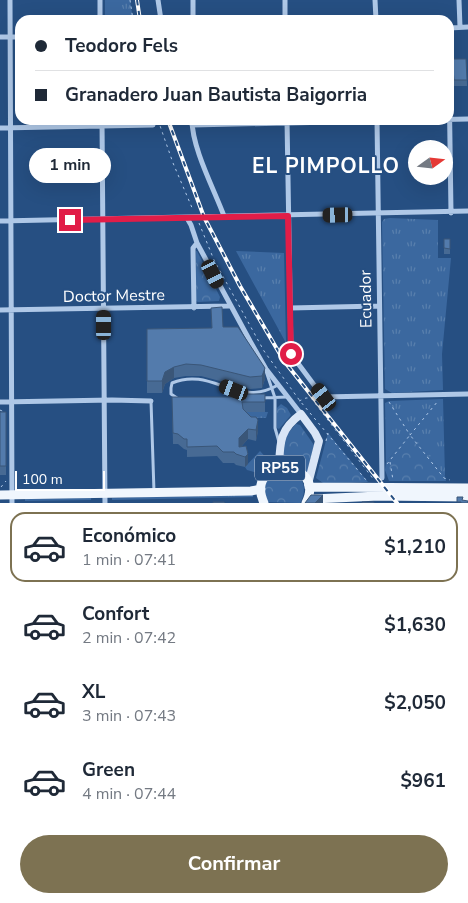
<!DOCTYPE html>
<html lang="es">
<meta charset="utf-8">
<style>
body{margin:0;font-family:"Nunito Sans",sans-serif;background:#f6f6f7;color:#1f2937;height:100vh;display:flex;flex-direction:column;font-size:19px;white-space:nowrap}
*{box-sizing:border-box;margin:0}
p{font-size:16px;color:#747a83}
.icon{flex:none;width:28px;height:28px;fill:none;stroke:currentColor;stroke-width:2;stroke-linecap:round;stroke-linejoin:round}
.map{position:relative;height:503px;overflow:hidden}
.drawer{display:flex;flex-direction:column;background:#fff;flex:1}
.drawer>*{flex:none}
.guide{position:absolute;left:15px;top:15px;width:439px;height:110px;border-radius:15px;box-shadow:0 5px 20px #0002;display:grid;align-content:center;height:110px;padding:0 20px;background:#fff}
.needle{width:32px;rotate:75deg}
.tools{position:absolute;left:408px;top:140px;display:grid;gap:10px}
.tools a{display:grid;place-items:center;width:45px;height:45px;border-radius:50%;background:#fff;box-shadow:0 5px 20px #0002;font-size:25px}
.scale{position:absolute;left:15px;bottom:12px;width:90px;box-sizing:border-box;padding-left:5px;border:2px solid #fff;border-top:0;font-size:14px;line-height:18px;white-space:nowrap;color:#fff;-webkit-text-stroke:4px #264f82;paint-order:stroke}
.end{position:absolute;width:22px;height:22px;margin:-11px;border:6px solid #e11d48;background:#fff;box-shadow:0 0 0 2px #fff}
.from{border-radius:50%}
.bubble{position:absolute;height:35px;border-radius:18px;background:#fff;box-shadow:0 5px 20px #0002;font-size:16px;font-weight:700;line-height:35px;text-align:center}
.car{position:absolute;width:15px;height:30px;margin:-15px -8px;border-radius:6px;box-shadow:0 0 4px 1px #0007;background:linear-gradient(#222 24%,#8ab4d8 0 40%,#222 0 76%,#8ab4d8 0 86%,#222 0)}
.guide b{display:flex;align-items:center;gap:18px;height:48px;font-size:19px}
.guide b+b{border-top:1px solid #e0e1e3}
.guide i{width:12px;height:12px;background:#1f2937}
ul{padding:9px 0 0;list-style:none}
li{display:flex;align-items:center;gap:15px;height:70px;margin:0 10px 8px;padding:0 10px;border:2px solid transparent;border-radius:15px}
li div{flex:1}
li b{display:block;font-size:19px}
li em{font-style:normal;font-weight:700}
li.on{border-color:#7d7252}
li>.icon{width:45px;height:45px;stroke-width:1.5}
.cta{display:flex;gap:10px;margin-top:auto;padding:10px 20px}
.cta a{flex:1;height:58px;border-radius:30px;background:#7d7252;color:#fff;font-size:20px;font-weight:700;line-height:58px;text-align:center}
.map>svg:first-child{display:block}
</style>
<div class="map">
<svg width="468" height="503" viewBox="0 0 468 503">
<defs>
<pattern id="grass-tufts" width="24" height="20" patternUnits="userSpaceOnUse" patternTransform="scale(1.25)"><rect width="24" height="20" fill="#3b689f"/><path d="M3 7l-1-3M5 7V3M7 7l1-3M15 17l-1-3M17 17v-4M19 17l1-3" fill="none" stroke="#587fad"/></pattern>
<pattern id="park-crowns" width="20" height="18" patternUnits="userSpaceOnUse" patternTransform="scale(1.25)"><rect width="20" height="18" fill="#3b689f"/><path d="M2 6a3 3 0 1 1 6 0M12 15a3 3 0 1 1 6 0" fill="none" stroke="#587fad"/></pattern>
</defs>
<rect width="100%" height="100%" fill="#264f82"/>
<!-- grass -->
<path fill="url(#grass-tufts)" d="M105,0H130L133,20H105Z
M390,218L438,220V258H451L442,354L443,390L392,393L385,389L382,222L384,219Z
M236,251L284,253L286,343L237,253Z
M443,399L445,476L410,433L386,462L385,403L389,401Z
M242,412H268L266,418H243Z
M260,451L269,461L258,473L247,470L245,467Z
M253,494V497L112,500V498Z
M91,498V500L25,501V499Z"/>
<!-- park -->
<path fill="url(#park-crowns)" d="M196,251H197L220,297L219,301L198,302L196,301Z
M281,404L287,408L291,415L279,429L277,428V408Z
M296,424L300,425L314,445L306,476C301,467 294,463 283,462V439Z
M410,432L445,476L446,481H389L385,470L386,462Z
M328,433L368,482L323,483L316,478Z
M281,471C284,472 290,472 294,473C306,479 306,494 300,503L267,502C263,484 264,480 281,471Z"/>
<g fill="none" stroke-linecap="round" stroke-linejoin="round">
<!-- path -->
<path stroke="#afc8e7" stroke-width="1" stroke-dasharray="2.5 4" stroke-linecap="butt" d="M130,0L133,20
M158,120L173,163L193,210
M199,223L214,260L264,351L300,401L366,480
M299,401L306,398H311L374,480
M389,402L410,435L438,401
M0,410L4,412
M326,441L328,433
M390,462L393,480
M387,464L410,435L444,478L450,480
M1,487L6,481"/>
<!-- lane -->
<path stroke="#afc8e7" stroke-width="3" d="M266,371L275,398V428L279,442
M177,398L171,394V388L172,383C213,366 236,409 278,385
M261,398L287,397
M151,401L154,492"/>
<!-- street -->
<path stroke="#afc8e7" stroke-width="5" d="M10,0L12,503
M100,0V20
M158,0L161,20
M193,0V20
M285,0V20
M375,0L376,20
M459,0L460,27
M449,28L468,27
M0,37H20
M449,75L451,213
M102,120L105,503
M192,120C192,148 214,189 224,216
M287,120L291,354L323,397L468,394
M377,120L382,478
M192,125L468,119
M0,128L153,125
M187,218L191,225L197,243L250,341L266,369L301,414
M0,221L468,211
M194,308L193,248L197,243
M290,308L379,306
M0,310L229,306
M0,402L112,400L151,401"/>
<!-- secondary -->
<path stroke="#d9e5f6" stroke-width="8" d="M279,468C280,443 279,430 301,414L315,433L319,441L308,484"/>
<!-- primary -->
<path stroke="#f0f6fd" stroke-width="9" d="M309,487L468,488
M0,495L251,491L261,489
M313,499L379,496L468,497
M264,503C243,456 328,458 306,503"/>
<defs>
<path id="rail" d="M137,0L140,20
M168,120L204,217L240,286L284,361L397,503"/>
</defs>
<!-- rail casing -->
<use href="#rail" stroke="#fff" stroke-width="4"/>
<!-- rail -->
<use href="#rail" stroke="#264f82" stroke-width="2" stroke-dasharray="5.5" stroke-linecap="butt"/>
</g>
<!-- wall -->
<path fill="#476a94" d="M452,59H466L467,86H454Z
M444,239H450V254H444Z
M211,308L223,327L265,379L262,388L250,389L201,376H186L174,378L165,384L162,393H147V329L212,328Z
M265,394V412H246L258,431L256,441L248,439L241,447L246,446L248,464L245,467L236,465L234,463H223L217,456L187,457V450L184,449L178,444H173L172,397H242Z
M0,412H6V475H0Z"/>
<!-- shaded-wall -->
<path fill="#3a5678" d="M174,367V378L165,384L162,393V381L165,372Z
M265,368V379L262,388V376Z
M258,420V431L256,441V430Z
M248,429V439L239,449V438Z
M248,454V464L245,467V457Z
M323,495V503H315Z"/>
<!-- building -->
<path fill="#537bac" stroke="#3a5678" d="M452,59H466L467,80H454Z
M444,239H450V249L444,248Z
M222,307L223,327H238L265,368L262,376L250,377L201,365L186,364L174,367L165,372L162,381H147V329L212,328L211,308Z
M242,394H265V402H242L243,409L251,417H256L258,420L256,430L248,429L239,438V447L246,446L248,454L245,457L236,454L234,452H223L217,446L187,447V439H184L178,434L173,433L172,397H242Z
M0,412H6V466H0Z
M311,495H323L315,503H305Z
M457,497H463L462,500L468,501V503H461V502H457Z
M213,502H224L225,503H213Z
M362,502H374V503H362Z"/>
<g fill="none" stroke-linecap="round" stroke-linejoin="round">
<!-- route -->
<path stroke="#e11d48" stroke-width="6" d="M70,220L288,216L291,354"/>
</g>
<g text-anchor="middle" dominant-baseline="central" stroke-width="4" stroke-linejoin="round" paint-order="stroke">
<!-- shield labels -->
<rect fill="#264f82" stroke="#becada" stroke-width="1" x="255" y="455.5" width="50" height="25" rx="4"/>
<g font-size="15" font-weight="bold" fill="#fff">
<text x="280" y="468">RP55</text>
</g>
<!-- street labels -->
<g font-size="16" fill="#fff" stroke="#264f82">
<text transform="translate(114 296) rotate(-1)">Doctor Mestre</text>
<text transform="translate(366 299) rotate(-91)">Ecuador</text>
</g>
<!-- district labels -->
<g font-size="21" font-weight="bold" letter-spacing="1" fill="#fff" stroke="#264f82">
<text x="326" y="166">EL PIMPOLLO</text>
</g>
</g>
</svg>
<div class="tools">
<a><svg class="needle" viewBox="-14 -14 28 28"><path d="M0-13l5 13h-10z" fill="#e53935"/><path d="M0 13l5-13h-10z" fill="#747a83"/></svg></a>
</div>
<div class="scale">100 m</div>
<i class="end from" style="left:291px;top:354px"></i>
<i class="end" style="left:70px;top:220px"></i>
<div class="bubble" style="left:29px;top:148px;width:82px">1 min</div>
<i class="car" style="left:338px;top:215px;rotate:269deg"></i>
<i class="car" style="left:213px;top:274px;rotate:153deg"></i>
<i class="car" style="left:104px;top:325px;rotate:0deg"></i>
<i class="car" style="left:234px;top:390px;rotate:291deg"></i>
<i class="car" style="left:324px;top:397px;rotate:323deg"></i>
<div class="guide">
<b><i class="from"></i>Teodoro Fels</b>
<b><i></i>Granadero Juan Bautista Baigorria</b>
</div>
</div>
<section class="drawer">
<ul>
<li class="on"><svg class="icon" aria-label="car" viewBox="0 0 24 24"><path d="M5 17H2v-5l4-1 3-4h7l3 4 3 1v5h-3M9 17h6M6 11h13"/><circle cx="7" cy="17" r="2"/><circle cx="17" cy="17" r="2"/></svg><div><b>Económico</b><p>1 min · 07:41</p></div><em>$1,210</em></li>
<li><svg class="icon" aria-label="car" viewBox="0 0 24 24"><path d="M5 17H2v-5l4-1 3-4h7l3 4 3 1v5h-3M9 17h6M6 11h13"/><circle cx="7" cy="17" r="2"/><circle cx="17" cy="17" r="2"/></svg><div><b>Confort</b><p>2 min · 07:42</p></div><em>$1,630</em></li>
<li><svg class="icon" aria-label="car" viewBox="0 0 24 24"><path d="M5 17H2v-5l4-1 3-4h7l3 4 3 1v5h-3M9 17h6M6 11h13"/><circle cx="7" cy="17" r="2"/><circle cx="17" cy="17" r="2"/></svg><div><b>XL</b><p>3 min · 07:43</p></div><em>$2,050</em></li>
<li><svg class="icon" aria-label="car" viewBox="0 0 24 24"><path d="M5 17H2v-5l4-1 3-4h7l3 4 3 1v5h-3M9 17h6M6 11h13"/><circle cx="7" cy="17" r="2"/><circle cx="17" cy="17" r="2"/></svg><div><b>Green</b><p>4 min · 07:44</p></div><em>$961</em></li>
</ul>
<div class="cta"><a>Confirmar</a></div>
</section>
